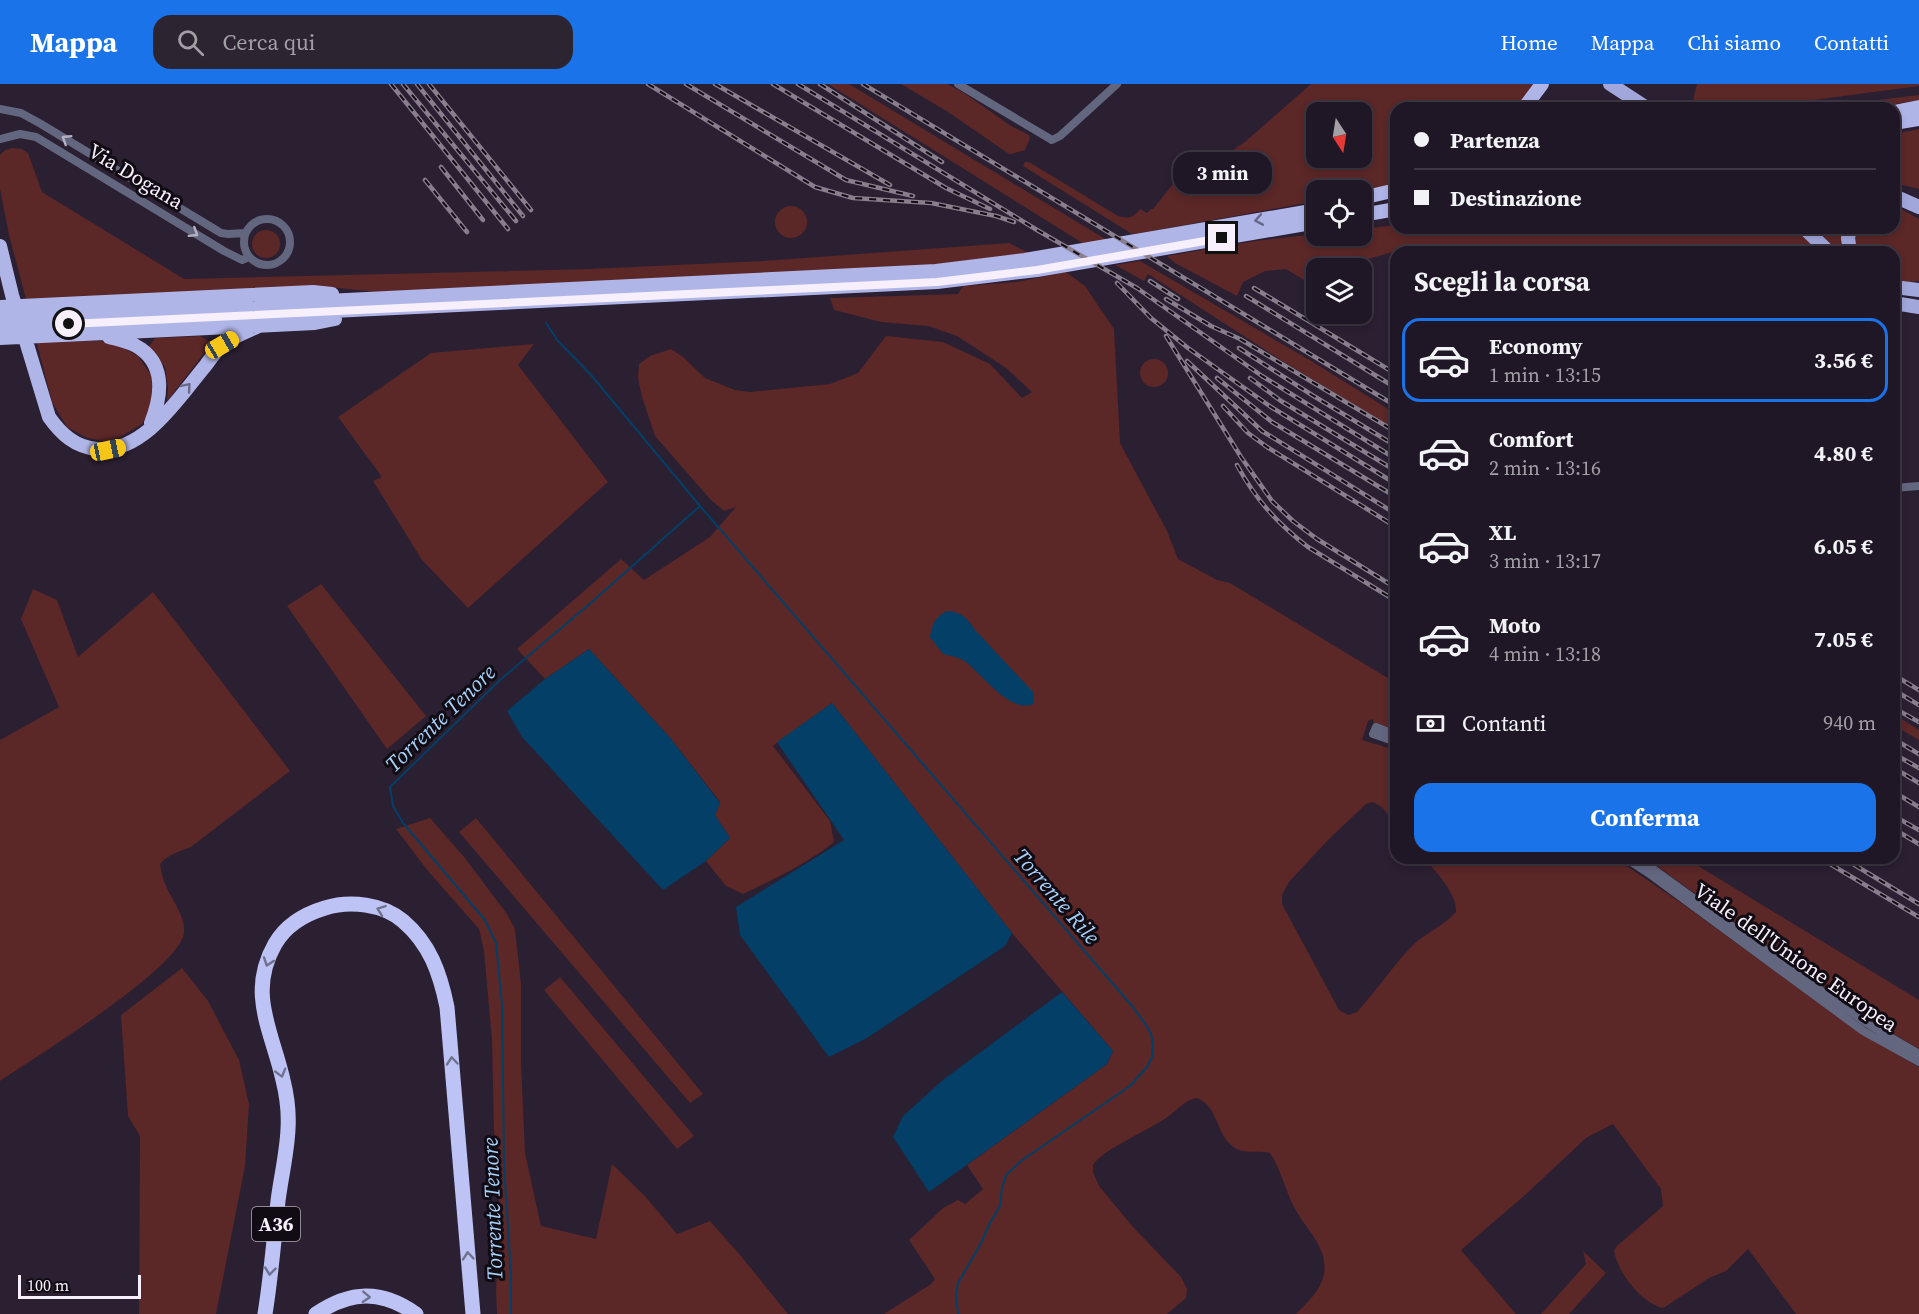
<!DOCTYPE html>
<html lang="it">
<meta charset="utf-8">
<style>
body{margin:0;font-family:"Source Serif 4",serif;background:#2d2432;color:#f1f3f6;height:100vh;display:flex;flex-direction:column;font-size:22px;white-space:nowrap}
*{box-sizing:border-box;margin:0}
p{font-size:20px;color:#a29fa7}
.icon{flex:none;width:33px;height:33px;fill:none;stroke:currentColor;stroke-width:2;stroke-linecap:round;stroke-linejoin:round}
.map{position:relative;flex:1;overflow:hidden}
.side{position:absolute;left:1390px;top:162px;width:510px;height:618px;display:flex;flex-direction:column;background:#201726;border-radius:18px;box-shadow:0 3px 9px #0003,0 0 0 2px #3d3643}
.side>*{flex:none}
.guide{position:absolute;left:1390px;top:18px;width:510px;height:132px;border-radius:18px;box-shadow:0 3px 9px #0003,0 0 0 2px #3d3643;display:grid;align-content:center;height:132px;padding:0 24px;background:#201726}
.needle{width:39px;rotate:168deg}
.tools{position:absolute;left:1306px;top:18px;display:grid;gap:12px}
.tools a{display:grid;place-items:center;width:66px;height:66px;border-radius:12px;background:#201726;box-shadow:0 3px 9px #0003,0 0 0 2px #3d3643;font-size:30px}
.scale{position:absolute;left:18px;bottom:15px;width:123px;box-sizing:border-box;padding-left:6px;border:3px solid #f7effb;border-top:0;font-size:16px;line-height:21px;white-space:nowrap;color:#f7effb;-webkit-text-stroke:4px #110c14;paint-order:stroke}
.end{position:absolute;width:27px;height:27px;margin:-14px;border:8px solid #f7effb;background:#111;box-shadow:0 0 0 3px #111}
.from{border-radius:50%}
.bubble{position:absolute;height:42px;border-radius:18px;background:#201726;box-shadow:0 3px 9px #0003,0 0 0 2px #3d3643;font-size:20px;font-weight:700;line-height:42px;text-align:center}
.car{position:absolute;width:18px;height:36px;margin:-18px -9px;border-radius:8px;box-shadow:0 0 4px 2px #0007;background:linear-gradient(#f5c518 24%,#345 0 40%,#f5c518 0 76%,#345 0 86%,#f5c518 0)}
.guide b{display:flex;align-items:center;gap:21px;height:57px;font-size:22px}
.guide b+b{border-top:2px solid #3d3643}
.guide i{width:15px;height:15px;background:#f1f3f6}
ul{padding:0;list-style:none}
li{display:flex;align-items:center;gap:18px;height:84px;margin:0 12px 9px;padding:0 12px;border:3px solid transparent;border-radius:18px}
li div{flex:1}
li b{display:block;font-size:22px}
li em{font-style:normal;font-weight:700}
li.active{border-color:#1a73e8}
li>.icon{width:54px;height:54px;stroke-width:1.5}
h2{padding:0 24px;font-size:27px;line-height:72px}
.pay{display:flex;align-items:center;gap:15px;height:66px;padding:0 24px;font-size:22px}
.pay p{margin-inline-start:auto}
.action{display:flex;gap:12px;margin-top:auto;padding:12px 24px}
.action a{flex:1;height:69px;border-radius:18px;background:#1a73e8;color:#fff;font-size:24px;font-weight:700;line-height:69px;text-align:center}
header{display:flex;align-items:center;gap:36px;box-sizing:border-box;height:84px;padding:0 30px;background:#1a73e8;color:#fff}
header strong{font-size:28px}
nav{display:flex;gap:33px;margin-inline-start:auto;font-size:21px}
.search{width:420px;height:54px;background:#2d2432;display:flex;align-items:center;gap:15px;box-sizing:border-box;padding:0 21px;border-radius:18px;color:#a29fa7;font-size:22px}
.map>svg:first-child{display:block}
</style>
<header>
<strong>Mappa</strong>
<div class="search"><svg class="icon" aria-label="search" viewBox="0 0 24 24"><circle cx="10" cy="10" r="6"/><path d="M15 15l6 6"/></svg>Cerca qui</div>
<nav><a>Home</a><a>Mappa</a><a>Chi siamo</a><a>Contatti</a></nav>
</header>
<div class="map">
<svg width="1919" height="1230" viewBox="0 0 1919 1230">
<rect width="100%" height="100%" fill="#2b1f32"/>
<!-- green -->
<path fill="#5b2727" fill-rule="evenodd" d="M828,0H849L1107,156L1084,160Z
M901,0H947L964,9L1011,42L1029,51L1030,54L1025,66L1011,70H1009L948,28Z
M1311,0H1539L1520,24H1396V102L1362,109V106H1317V117L1140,149L1132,150L1023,82L1025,78H1029L1118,132C1129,135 1133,134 1140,125L1147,129L1151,125H1153L1173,100L1189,88L1193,91L1206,76L1230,68L1246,57ZM1317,28H1362V74H1317Z
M1697,0H1919V2L1753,24H1691Z
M1919,11V16L1872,24H1812Z
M1919,45V105L1895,99L1894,50Z
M12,64L22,65L28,69L42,108L184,195L589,185L763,177L1009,159L1031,170L946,181L377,208L329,203L26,215L9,151L0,105V71L5,66Z
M775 138a16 16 0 1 1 32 0a16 16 0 1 1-32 0Z
M1895,124L1901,125L1919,135V197L1905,198L1895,196L1894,168H1854V144H1894Z
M1396,141V144H1794L1819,168H1425L1421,162L1407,164L1336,184H1317V191L1304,196L1286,185L1265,187L1243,198L1237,212L1175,179L1167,172L1255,157L1317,150V152H1362V145Z
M1812,144H1844V168H1836Z
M252 160a14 14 0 1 1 28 0a14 14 0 1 1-28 0Z
M1140,177L1313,278L1396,330V346L1284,278L1148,190L1144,197L1115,181Z
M1066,188L1085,202L1114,245L1120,359L1167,447L1178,475L1217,496L1230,499L1396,599V646L1373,638V635L1368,637L1362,656L1396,666V741L1382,723L1373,718L1366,720L1328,756L1289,798L1282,811V820L1339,926L1348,931L1357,928C1377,906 1394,880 1415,859C1428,848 1445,841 1456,828C1457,809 1436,788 1424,774H1615L1684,821L1858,948L1919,983V1230H1796L1748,1165L1726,1187L1709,1194L1665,1223L1662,1224C1640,1217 1618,1189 1614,1167L1617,1162L1663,1122L1661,1105L1613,1040L1586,1054L1524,1112L1461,1166L1516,1230H1296C1316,1210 1334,1193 1319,1162C1312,1148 1301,1137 1294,1123C1285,1106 1281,1085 1270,1069C1259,1066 1246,1070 1237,1065C1215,1054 1220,1023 1197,1014C1185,1016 1178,1025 1169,1032C1150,1046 1103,1065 1093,1081V1088L1099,1102L1133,1143L1181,1193L1187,1205L1186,1214L1167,1230H884L931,1200L935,1195L909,1156L943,1124L958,1116L965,1120L983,1105L967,1081L1107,980L1113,967L1012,849L832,619L773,662L830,737L834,758C806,780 775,795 743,810L726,802L706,777L730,754L715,731L720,718L671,655L589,565L545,595L517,565L621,475L644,496L710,453L736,423L724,427L710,415L655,352L642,313L638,294L639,280L650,272L671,265L683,273L705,294L735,306L750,308L830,300L858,289L886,252L943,258L990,280L1022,314L1032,308L1006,284L957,252L928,242L881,238L834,226L830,214L958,210L963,202L1017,198Z
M200,252L212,259L167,317L168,305L165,283L148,264L155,254Z
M36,256L101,257L120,262L138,272L151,291L155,305L151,324L142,340L120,353L105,358L85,353L67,343L52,318Z
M534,260L518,281L608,398L468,524L422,476L373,397L382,393L338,333L431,269Z
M1140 289a14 14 0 1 1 28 0a14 14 0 1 1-28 0Z
M321,500L426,632L387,665L287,522Z
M33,505L57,516L78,573L153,508L290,687L191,763C178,768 169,770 160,780C161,788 163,795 166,802C172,816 186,833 184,849C180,884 34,974 0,997V656L59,623L21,535Z
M1895,631L1919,646V656L1895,642Z
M430,734L465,774L507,830L515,845L521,900V980L525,1069L541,1142L596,1155L612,1080L644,1111L677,1150L710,1137L740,1171L788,1230H497L496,1206L500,1133L494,1047L492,956L484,867L479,845L428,787L396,745Z
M476,734L703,1010L690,1019L459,748Z
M1646,774H1685L1919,916V965L1868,935Z
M182,884L208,917L239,976L249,1020L245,1082L216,1230H139L140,1052L128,1032L121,931Z
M560,893L694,1052L677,1065L544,906Z
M1583,1167L1606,1189L1569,1230H1541L1586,1180Z"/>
<!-- water -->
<path fill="#033f66" d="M947,527C962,528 967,534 975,546L1034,609L1033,620C1011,630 982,591 966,578C959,573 951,572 943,570L930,553C932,540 935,533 947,527Z
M589,565L671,655L720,719L715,731L730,754L706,777L663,806L522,653L507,627L545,595Z
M832,619L1012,849L1005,862L867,954L829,973L740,851L736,823L844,756L777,658Z
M1062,908L1113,967L1107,980L929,1108L893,1053L903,1032L944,995Z"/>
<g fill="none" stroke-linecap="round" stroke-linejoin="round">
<!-- stream -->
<path stroke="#033f66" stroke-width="2" d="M546,239L558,257L591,291L700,422L1132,922L1146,941L1151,950L1153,961L1152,973L1147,983L1130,1002L1021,1077L1006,1091L1002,1104L1000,1122L990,1139L980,1161L958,1199L956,1211L958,1230
M511,1230V1191L504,1081L502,921L496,859L485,836L403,739L393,722L390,703L500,596L593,517L700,422"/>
<!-- minor -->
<path stroke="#63667f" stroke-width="8" d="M958,0L1052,56L1060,52L1117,0
M0,25L21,29L41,40L221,149L228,150L245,149
M0,55L20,50L36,53L224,167L242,176L249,173
M244 158a23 23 0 1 1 46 0a23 23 0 1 1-46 0Z
M1894,404L1919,402
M1396,651L1376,643L1373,650L1396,658
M1625,774L1651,791L1863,947L1919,978
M1638,774L1866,939L1919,970"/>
<!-- primary -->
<path stroke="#a2a7db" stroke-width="14" d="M1610,0L1647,24
M1894,112L1919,123
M1804,144L1829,168
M1850,144L1848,154L1850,168
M1894,203L1919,206
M1894,219L1919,223"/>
<!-- trunk -->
<path stroke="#b0b5e8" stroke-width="14" d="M1524,24L1542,0
M1894,28L1919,23
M1894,39L1919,35
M1362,114L1396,106
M1362,131L1396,125
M0,162L12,211L49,333C61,350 75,363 97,365C144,370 179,313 206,281C211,274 217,265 224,260C235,251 249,247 261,241
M0,223L313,208L332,210
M0,233L936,187L1025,176L1317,126
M0,243L937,198L1037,186L1317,138
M109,253C120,256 132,258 141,265C166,283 161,314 151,339
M0,254L315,239L335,235"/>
<!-- motorway -->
<path stroke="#bdc3f4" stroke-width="15" d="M265,1230C271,1193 274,1155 278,1117C281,1093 287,1069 288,1045C289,1029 287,1012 283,996C272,947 247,909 275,860C286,841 305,830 325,824C350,816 383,820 403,837C430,860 440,889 447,923L473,1230
M316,1230C350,1207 381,1205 416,1230"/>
<defs>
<path id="rail" d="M391,0L508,145
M403,0L516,137
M417,0L523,132
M429,0L531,126
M648,0L815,103L853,114L931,119L996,132L1014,138
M686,0L846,96L913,112
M715,0L890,101
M773,0L946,104L990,125
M798,0L1037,146L1137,204L1262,292L1396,375
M820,0L942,78
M863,0L1396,322
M441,83L483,136
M425,96L467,148
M1150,197L1178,215
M1117,199L1151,234L1188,264L1271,323L1396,400
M1254,204L1396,290
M1246,212L1396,304
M1166,215L1211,242L1240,255L1396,348
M1166,252L1241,373L1272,417L1293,437L1317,455L1396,504
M1239,264L1312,311L1396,362
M1187,277L1262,347L1396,430
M1217,294L1272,338L1396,413
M1250,294L1281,317L1396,387
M1223,322L1248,349L1267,363L1396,443
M1237,381C1256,416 1277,439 1308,463L1396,517
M1894,591L1919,606
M1894,606L1919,621
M1894,624L1919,638
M1894,655L1919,670
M1894,670L1919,684
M1894,684L1919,699
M1894,708L1919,723
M1894,732L1919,746
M1894,745L1919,760
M1820,774L1919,833
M1843,774L1919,820"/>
</defs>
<!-- rail casing -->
<use href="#rail" stroke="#887e8d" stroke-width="4.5"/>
<!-- rail -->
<use href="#rail" stroke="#110c14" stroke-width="2" stroke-dasharray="7" stroke-linecap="butt"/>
</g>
<!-- one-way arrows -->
<defs><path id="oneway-chevron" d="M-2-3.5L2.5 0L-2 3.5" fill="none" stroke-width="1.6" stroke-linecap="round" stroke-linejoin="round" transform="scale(1.5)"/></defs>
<g stroke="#b4b1c3">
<use href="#oneway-chevron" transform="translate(66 55) rotate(-148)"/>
<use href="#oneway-chevron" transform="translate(194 149) rotate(32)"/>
</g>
<g stroke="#686989">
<use href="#oneway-chevron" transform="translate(1259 136) rotate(170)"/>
<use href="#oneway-chevron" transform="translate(187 303) rotate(-50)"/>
</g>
<g stroke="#70718f">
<use href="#oneway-chevron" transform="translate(381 826) rotate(-160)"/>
<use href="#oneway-chevron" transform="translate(268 878) rotate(109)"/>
<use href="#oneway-chevron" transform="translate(452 977) rotate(-95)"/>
<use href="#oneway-chevron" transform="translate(281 989) rotate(74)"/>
<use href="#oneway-chevron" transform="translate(468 1172) rotate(-95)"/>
<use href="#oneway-chevron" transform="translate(270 1187) rotate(96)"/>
<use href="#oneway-chevron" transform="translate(366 1213) rotate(3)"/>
</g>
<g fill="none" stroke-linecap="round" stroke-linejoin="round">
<!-- route -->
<path stroke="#f7effb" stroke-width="8" d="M69,240L937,198L1037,186L1222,154"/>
</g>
<g text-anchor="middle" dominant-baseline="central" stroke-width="6" stroke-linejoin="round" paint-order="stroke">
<!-- shield labels -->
<rect fill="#110c14" stroke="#b2abb6" stroke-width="1.5" x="252" y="1123" width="48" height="34" rx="4.5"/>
<g font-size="20" font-weight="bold" fill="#f7effb">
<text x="276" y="1140">A36</text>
</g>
<!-- street labels -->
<g font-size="21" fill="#f7effb" stroke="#110c14">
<text transform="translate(136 92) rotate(31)">Via Dogana</text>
<text transform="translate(1796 873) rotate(35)">Viale dell'Unione Europea</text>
</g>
<!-- water labels -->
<g font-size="22" font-style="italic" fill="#a7d2f9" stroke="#110c14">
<text transform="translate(440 634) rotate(-44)">Torrente Tenore</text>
<text transform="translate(1057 812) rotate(49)">Torrente Rile</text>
<text transform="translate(492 1125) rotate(-92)">Torrente Tenore</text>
</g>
</g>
</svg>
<div class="tools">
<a><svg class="needle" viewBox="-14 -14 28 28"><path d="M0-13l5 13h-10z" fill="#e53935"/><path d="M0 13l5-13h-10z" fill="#a29fa7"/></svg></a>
<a><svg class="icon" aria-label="locate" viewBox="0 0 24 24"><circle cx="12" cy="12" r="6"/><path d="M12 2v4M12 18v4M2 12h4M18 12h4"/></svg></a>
<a><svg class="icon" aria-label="layers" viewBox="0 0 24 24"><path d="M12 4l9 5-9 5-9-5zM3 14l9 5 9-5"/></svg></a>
</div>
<div class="scale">100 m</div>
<i class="end from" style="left:69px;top:240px"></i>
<i class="end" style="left:1222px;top:154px"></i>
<div class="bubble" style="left:1173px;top:68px;width:99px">3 min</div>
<i class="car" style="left:222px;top:261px;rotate:60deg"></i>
<i class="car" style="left:108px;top:366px;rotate:78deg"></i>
<div class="guide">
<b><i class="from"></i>Partenza</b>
<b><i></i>Destinazione</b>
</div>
<section class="side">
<h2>Scegli la corsa</h2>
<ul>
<li class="active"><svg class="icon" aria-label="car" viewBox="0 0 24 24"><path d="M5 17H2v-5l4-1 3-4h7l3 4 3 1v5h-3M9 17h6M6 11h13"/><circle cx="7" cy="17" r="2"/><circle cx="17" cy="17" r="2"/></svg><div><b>Economy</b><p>1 min · 13:15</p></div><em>3.56 €</em></li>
<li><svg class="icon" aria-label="car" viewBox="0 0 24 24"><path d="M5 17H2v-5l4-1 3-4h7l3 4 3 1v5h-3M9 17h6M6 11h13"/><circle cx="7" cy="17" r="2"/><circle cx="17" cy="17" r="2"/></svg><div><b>Comfort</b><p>2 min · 13:16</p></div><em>4.80 €</em></li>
<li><svg class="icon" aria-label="car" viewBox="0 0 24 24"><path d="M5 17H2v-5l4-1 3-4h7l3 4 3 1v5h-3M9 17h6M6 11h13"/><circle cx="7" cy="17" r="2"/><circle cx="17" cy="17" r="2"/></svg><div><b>XL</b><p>3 min · 13:17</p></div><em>6.05 €</em></li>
<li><svg class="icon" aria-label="car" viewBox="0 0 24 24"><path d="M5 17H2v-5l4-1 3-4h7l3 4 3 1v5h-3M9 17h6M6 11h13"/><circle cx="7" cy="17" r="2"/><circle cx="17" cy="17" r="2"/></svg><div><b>Moto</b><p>4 min · 13:18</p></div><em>7.05 €</em></li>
</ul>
<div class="pay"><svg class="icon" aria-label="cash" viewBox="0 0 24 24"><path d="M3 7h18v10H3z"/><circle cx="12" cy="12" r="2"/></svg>Contanti<p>940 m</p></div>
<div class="action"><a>Conferma</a></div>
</section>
</div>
